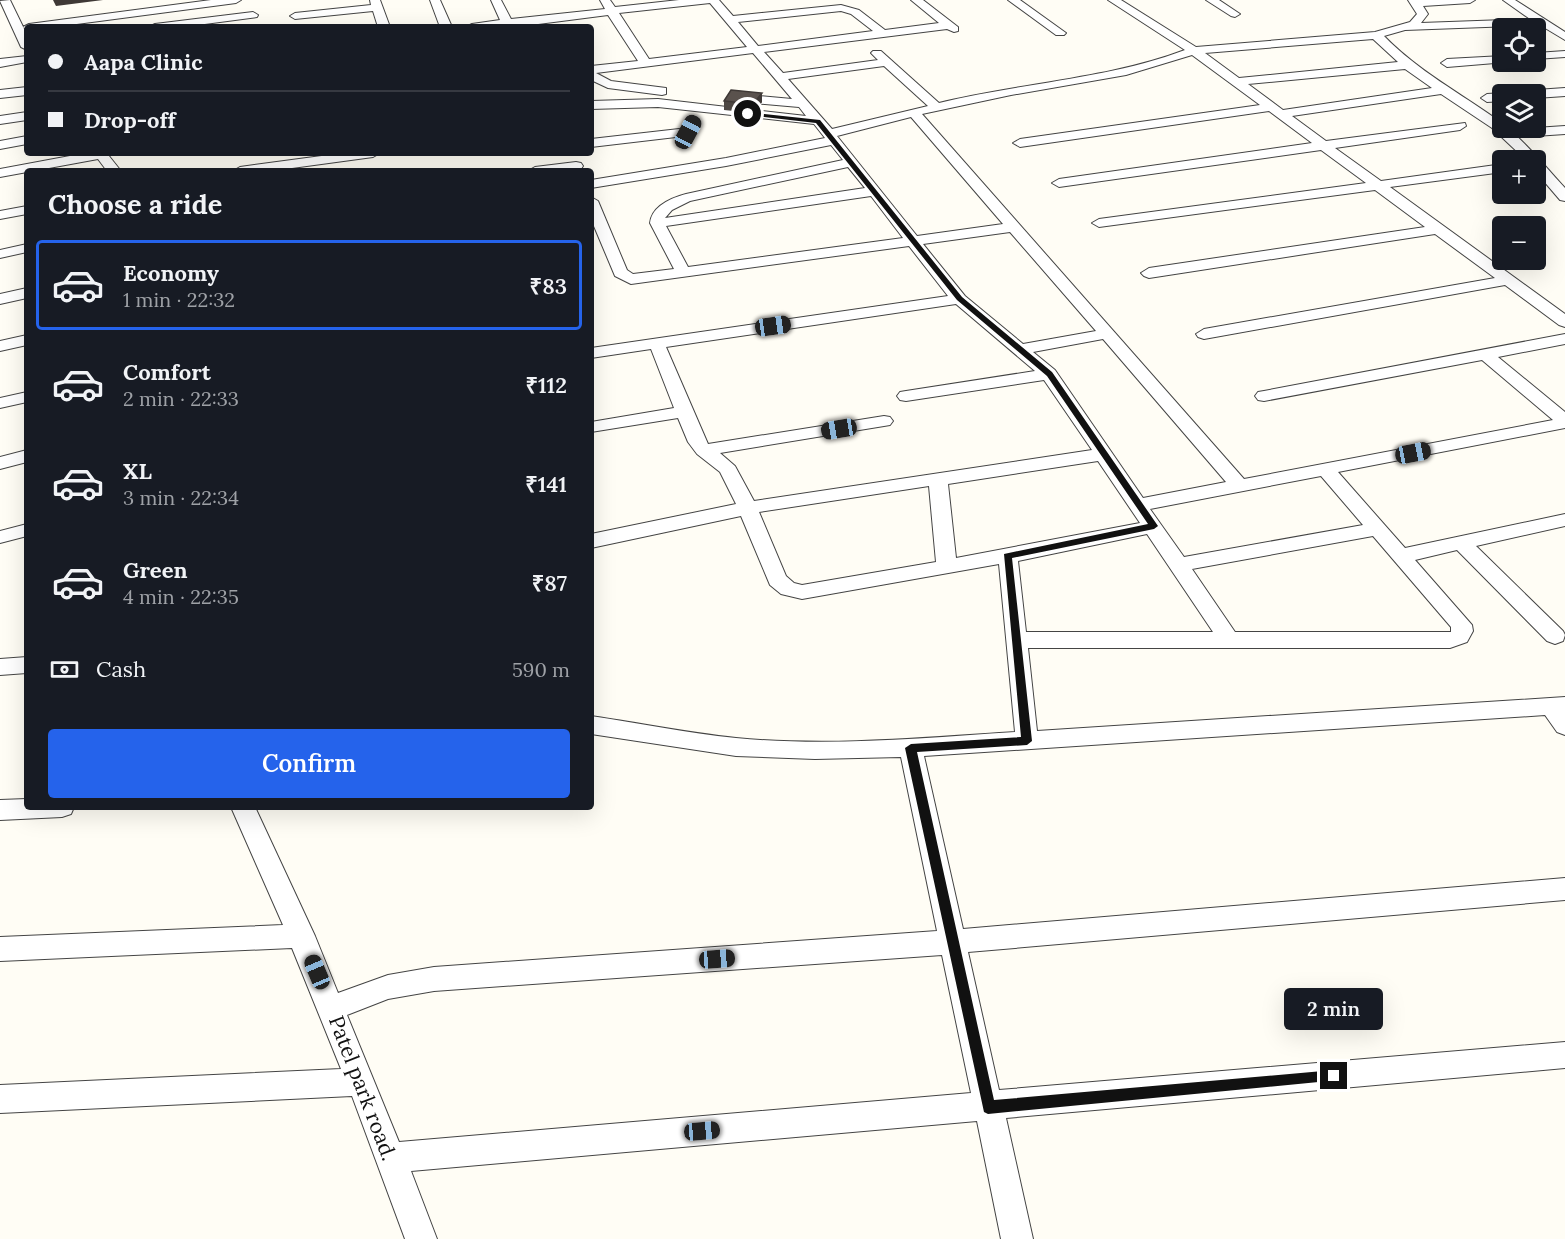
<!DOCTYPE html>
<meta charset="utf-8">
<style>
body{margin:0;font-family:Lora,serif;background:#20242c;color:#f1f3f6;height:100vh;display:flex;flex-direction:column;font-size:22px;white-space:nowrap}
*{box-sizing:border-box;margin:0}
p{font-size:20px;color:#9ea1a6}
.icon{flex:none;width:33px;height:33px;fill:none;stroke:currentColor;stroke-width:2;stroke-linecap:round;stroke-linejoin:round}
.map{position:relative;flex:1;overflow:hidden}
.side{position:absolute;left:24px;top:168px;width:570px;height:642px;display:flex;flex-direction:column;background:#171b24;border-radius:6px;box-shadow:0 6px 24px #0002}
.side>*{flex:none}
.banner{position:absolute;left:24px;top:24px;width:570px;height:132px;border-radius:6px;box-shadow:0 6px 24px #0002;display:grid;align-content:center;height:132px;padding:0 24px;background:#171b24}
.tools{position:absolute;left:1492px;top:18px;display:grid;gap:12px}
.tools a{display:grid;place-items:center;width:54px;height:54px;border-radius:6px;background:#171b24;box-shadow:0 6px 24px #0002;font-size:30px}
.end{position:absolute;width:27px;height:27px;margin:-14px;border:8px solid #111;background:#fff;box-shadow:0 0 0 3px #fff}
.from{border-radius:50%}
.bubble{position:absolute;height:42px;border-radius:6px;background:#171b24;box-shadow:0 6px 24px #0002;font-size:20px;font-weight:600;line-height:42px;text-align:center}
.car{position:absolute;width:18px;height:36px;margin:-18px -9px;border-radius:8px;box-shadow:0 0 4px 2px #0007;background:linear-gradient(#222 24%,#8ab4d8 0 40%,#222 0 76%,#8ab4d8 0 86%,#222 0)}
.banner b{display:flex;align-items:center;gap:21px;height:57px;font-size:22px}
.banner b+b{border-top:2px solid #363941}
.banner i{width:15px;height:15px;background:#f1f3f6}
ul{padding:0;list-style:none}
li{display:flex;align-items:center;gap:18px;height:90px;margin:0 12px 9px;padding:0 12px;border:3px solid transparent;border-radius:6px}
li div{flex:1}
li b{display:block;font-size:22px}
li em{font-style:normal;font-weight:600}
li.current{border-color:#2563eb}
li>.icon{width:54px;height:54px;stroke-width:1.5}
h2{padding:0 24px;font-size:27px;line-height:72px}
.pay{display:flex;align-items:center;gap:15px;height:66px;padding:0 24px;font-size:22px}
.pay p{margin-inline-start:auto}
.action{display:flex;gap:12px;margin-top:auto;padding:12px 24px}
.action a{flex:1;height:69px;border-radius:6px;background:#2563eb;color:#fff;font-size:24px;font-weight:600;line-height:69px;text-align:center}
.map>svg:first-child{display:block}
</style>
<div class="map">
<svg width="1565" height="1239" viewBox="0 0 1565 1239">
<rect width="100%" height="100%" fill="#fffdf5"/>
<g fill="none" stroke-linecap="round" stroke-linejoin="round">
<defs>
<path id="minor" d="M10,0L27,35V50L21,47L0,1Z
M211,0H241L236,3L54,27H27V30L23,27L29,24Z
M370,0H380L390,27H378L373,11L295,19L290,16L295,13L371,5Z
M430,0H440L452,27H440Z
M491,0H501L511,19L605,9L600,0H610L615,7L679,0H719L733,16L841,5L859,10L885,30L939,23L911,0H923L958,27V31L954,32L947,29L764,52L783,73L878,60L871,53L873,51H881L939,103C1020,83 1109,79 1185,50L1108,0H1121L1196,47L1375,32L1410,22L1417,14L1408,0H1475L1470,3L1423,6L1428,14L1421,23L1530,19L1503,0H1515L1565,32V40L1540,25L1405,30L1384,36C1418,71 1460,93 1499,121C1523,139 1544,165 1565,188V201L1560,200L1536,172V160H1526L1492,128L1441,94L1292,116L1326,141L1465,123L1466,126L1460,130L1335,148L1381,181L1503,164V172L1390,187L1565,314V327L1559,325L1505,285L1204,339L1198,337L1196,334L1204,329L1495,278L1435,234L1149,278L1144,276L1141,273L1149,268L1425,227L1375,190L1099,227L1092,223L1099,219L1366,183L1321,150L1059,187L1052,183L1059,179L1312,143L1269,111L1020,147L1013,143L1020,139L1260,105L1192,55L1126,75L1011,95L922,114L1244,479L1553,420L1482,360L1264,401L1258,400L1255,396L1258,392L1264,391L1565,334V344L1498,357L1565,412V428L1338,472L1405,548L1565,514V526L1476,546L1563,631L1565,635L1563,641L1555,644L1547,641L1457,550L1415,560L1472,625L1473,631L1467,642L1450,648H1028L1037,731L1565,697V735L1557,732L1545,715L924,756L963,929L1565,878V900L968,952L999,1090L1565,1042V1068L1006,1118L1033,1239H1001L977,1121L411,1171L437,1239H405L352,1096L0,1113V1085L341,1069L292,948L0,961V937L283,925L231,807H255L315,936L338,993L388,975L434,967L937,931L901,757L815,759L736,756L591,734V716C639,723 687,733 736,738C828,747 923,738 1015,732L999,564L802,599L781,594L770,585L741,516L591,548V534L736,504L720,472L697,454L688,442L678,418L591,432V422L674,408L651,349L591,358V348L948,296L909,246L631,284L615,276L591,219V197L598,201L627,270L633,274L674,269L650,223C652,206 671,198 686,194L843,160L831,145L726,166L591,188V180L726,158L825,138L814,124L658,107L591,109V101L658,99L806,116L799,107L731,101V95L735,94L792,99L753,53L596,73L611,81L666,88V94L662,95L608,88L591,80V66L638,61L608,15L515,27H466L472,24L500,20ZM710,3L747,47L649,59L619,13ZM841,11L851,14L873,31L758,46L738,22ZM1373,39L1398,62L1239,78L1205,53ZM884,66L928,106L832,129L788,79ZM1405,69L1432,88L1283,110L1248,84ZM911,117L1003,224L917,236L837,136ZM848,167L865,188L665,218L672,210L690,201ZM871,196L903,238L688,267L666,226ZM1010,232L1096,331L1023,344L965,296L923,244ZM956,304L1035,371L906,391L900,392L897,396L900,400L906,401L1044,380L1092,450L754,501L735,466L720,453L884,426L890,425L893,421L890,417L884,416L708,444L666,347ZM1103,339L1226,482L1143,498L1055,370L1033,352ZM1098,461L1140,523L956,558L948,484ZM1321,476L1363,525L1184,557L1150,509ZM929,486L936,562L802,585L794,583L786,576L759,512ZM1147,534L1213,632H1026L1018,561ZM1373,536L1451,627V632H1235L1192,569ZM942,955L971,1093L399,1142L347,1015L388,999L434,991Z
M1008,0H1020L1066,33L1064,35H1056Z
M1206,0H1219L1240,14L1235,17L1231,16Z
M253,12L258,15L257,17L182,27H149L155,24Z
M1565,51V57L1536,59V53Z
M27,56V62L0,67V59Z
M1503,56V62H1507L1447,67L1441,63L1447,59Z
M27,87V95L0,98V90Z
M1565,88V96L1536,98V94H1530L1536,90Z
M1503,93L1507,94H1503V101L1487,102L1481,98L1487,94Z
M27,112V120L0,124V116Z
M1565,126V134L1535,136L1529,132L1535,128Z
M688,128L693,129L694,132L693,135L591,147V139Z
M27,136V144L0,149V141Z
M86,153H114L109,156L121,171H107L98,159L0,177V169Z
M344,153H380L373,157L270,171H233L240,167Z
M576,162L581,163L583,166L581,169L528,171L535,167Z
M27,206V214L0,219V211Z
M27,244V252L0,258V250Z
M27,288V298L0,304V294Z
M27,335V345L0,351V341Z
M27,392V402L0,408V398Z
M27,450V462L0,469V457Z
M27,524V536L0,543V531Z
M27,657V673L0,675V659Z
M27,799V807H74L71,814L62,817L0,820V800Z"/>
</defs>
<!-- minor casing -->
<use href="#minor" stroke="#444" stroke-width="2"/>
<!-- minor -->
<use href="#minor" fill="#fff" fill-rule="evenodd"/>
</g>
<!-- wall -->
<path fill="#4d4742" d="M724,101L762,102L753,113L724,110Z"/>
<!-- shaded-wall -->
<path fill="#3f3936" d="M53,0H103L56,6Z
M762,93V102L753,113V104Z"/>
<!-- building -->
<path fill="#5a524d" stroke="#3f3936" stroke-width="1.5" d="M731,90L762,93L753,104L724,101Z"/>
<!-- route -->
<path fill="#111" d="M746,112L820,120L962,297L1052,372L1158,526L1154,529L1012,558L1032,741L1027,745L917,752L994,1100L1334,1070L1339,1071L1341,1076L1339,1080L988,1114L984,1112L905,748L911,744L1021,737L1004,554L1148,524L1047,376L957,300L816,123L748,115Z"/>
<g text-anchor="middle" dominant-baseline="central" stroke-width="6" stroke-linejoin="round" paint-order="stroke">
<!-- near-street labels -->
<g font-size="21" fill="#111" stroke="#fff">
<text transform="translate(363 1088) rotate(69)">Patel park road.</text>
</g>
</g>
</svg>
<div class="tools">
<a><svg class="icon" aria-label="locate" viewBox="0 0 24 24"><circle cx="12" cy="12" r="6"/><path d="M12 2v4M12 18v4M2 12h4M18 12h4"/></svg></a>
<a><svg class="icon" aria-label="layers" viewBox="0 0 24 24"><path d="M12 4l9 5-9 5-9-5zM3 14l9 5 9-5"/></svg></a>
<a>+</a>
<a>−</a>
</div>
<i class="end from" style="left:748px;top:114px"></i>
<i class="end" style="left:1334px;top:1076px"></i>
<div class="bubble" style="left:1284px;top:988px;width:99px">2 min</div>
<i class="car" style="left:688px;top:132px;rotate:28deg"></i>
<i class="car" style="left:773px;top:326px;rotate:82deg"></i>
<i class="car" style="left:839px;top:429px;rotate:261deg"></i>
<i class="car" style="left:1413px;top:453px;rotate:79deg"></i>
<i class="car" style="left:717px;top:959px;rotate:86deg"></i>
<i class="car" style="left:317px;top:972px;rotate:337deg"></i>
<i class="car" style="left:702px;top:1131px;rotate:85deg"></i>
<div class="banner">
<b><i class="from"></i>Aapa Clinic</b>
<b><i></i>Drop-off</b>
</div>
<section class="side">
<h2>Choose a ride</h2>
<ul>
<li class="current"><svg class="icon" aria-label="car" viewBox="0 0 24 24"><path d="M5 17H2v-5l4-1 3-4h7l3 4 3 1v5h-3M9 17h6M6 11h13"/><circle cx="7" cy="17" r="2"/><circle cx="17" cy="17" r="2"/></svg><div><b>Economy</b><p>1 min · 22:32</p></div><em>₹83</em></li>
<li><svg class="icon" aria-label="car" viewBox="0 0 24 24"><path d="M5 17H2v-5l4-1 3-4h7l3 4 3 1v5h-3M9 17h6M6 11h13"/><circle cx="7" cy="17" r="2"/><circle cx="17" cy="17" r="2"/></svg><div><b>Comfort</b><p>2 min · 22:33</p></div><em>₹112</em></li>
<li><svg class="icon" aria-label="car" viewBox="0 0 24 24"><path d="M5 17H2v-5l4-1 3-4h7l3 4 3 1v5h-3M9 17h6M6 11h13"/><circle cx="7" cy="17" r="2"/><circle cx="17" cy="17" r="2"/></svg><div><b>XL</b><p>3 min · 22:34</p></div><em>₹141</em></li>
<li><svg class="icon" aria-label="car" viewBox="0 0 24 24"><path d="M5 17H2v-5l4-1 3-4h7l3 4 3 1v5h-3M9 17h6M6 11h13"/><circle cx="7" cy="17" r="2"/><circle cx="17" cy="17" r="2"/></svg><div><b>Green</b><p>4 min · 22:35</p></div><em>₹87</em></li>
</ul>
<div class="pay"><svg class="icon" aria-label="cash" viewBox="0 0 24 24"><path d="M3 7h18v10H3z"/><circle cx="12" cy="12" r="2"/></svg>Cash<p>590 m</p></div>
<div class="action"><a>Confirm</a></div>
</section>
</div>
